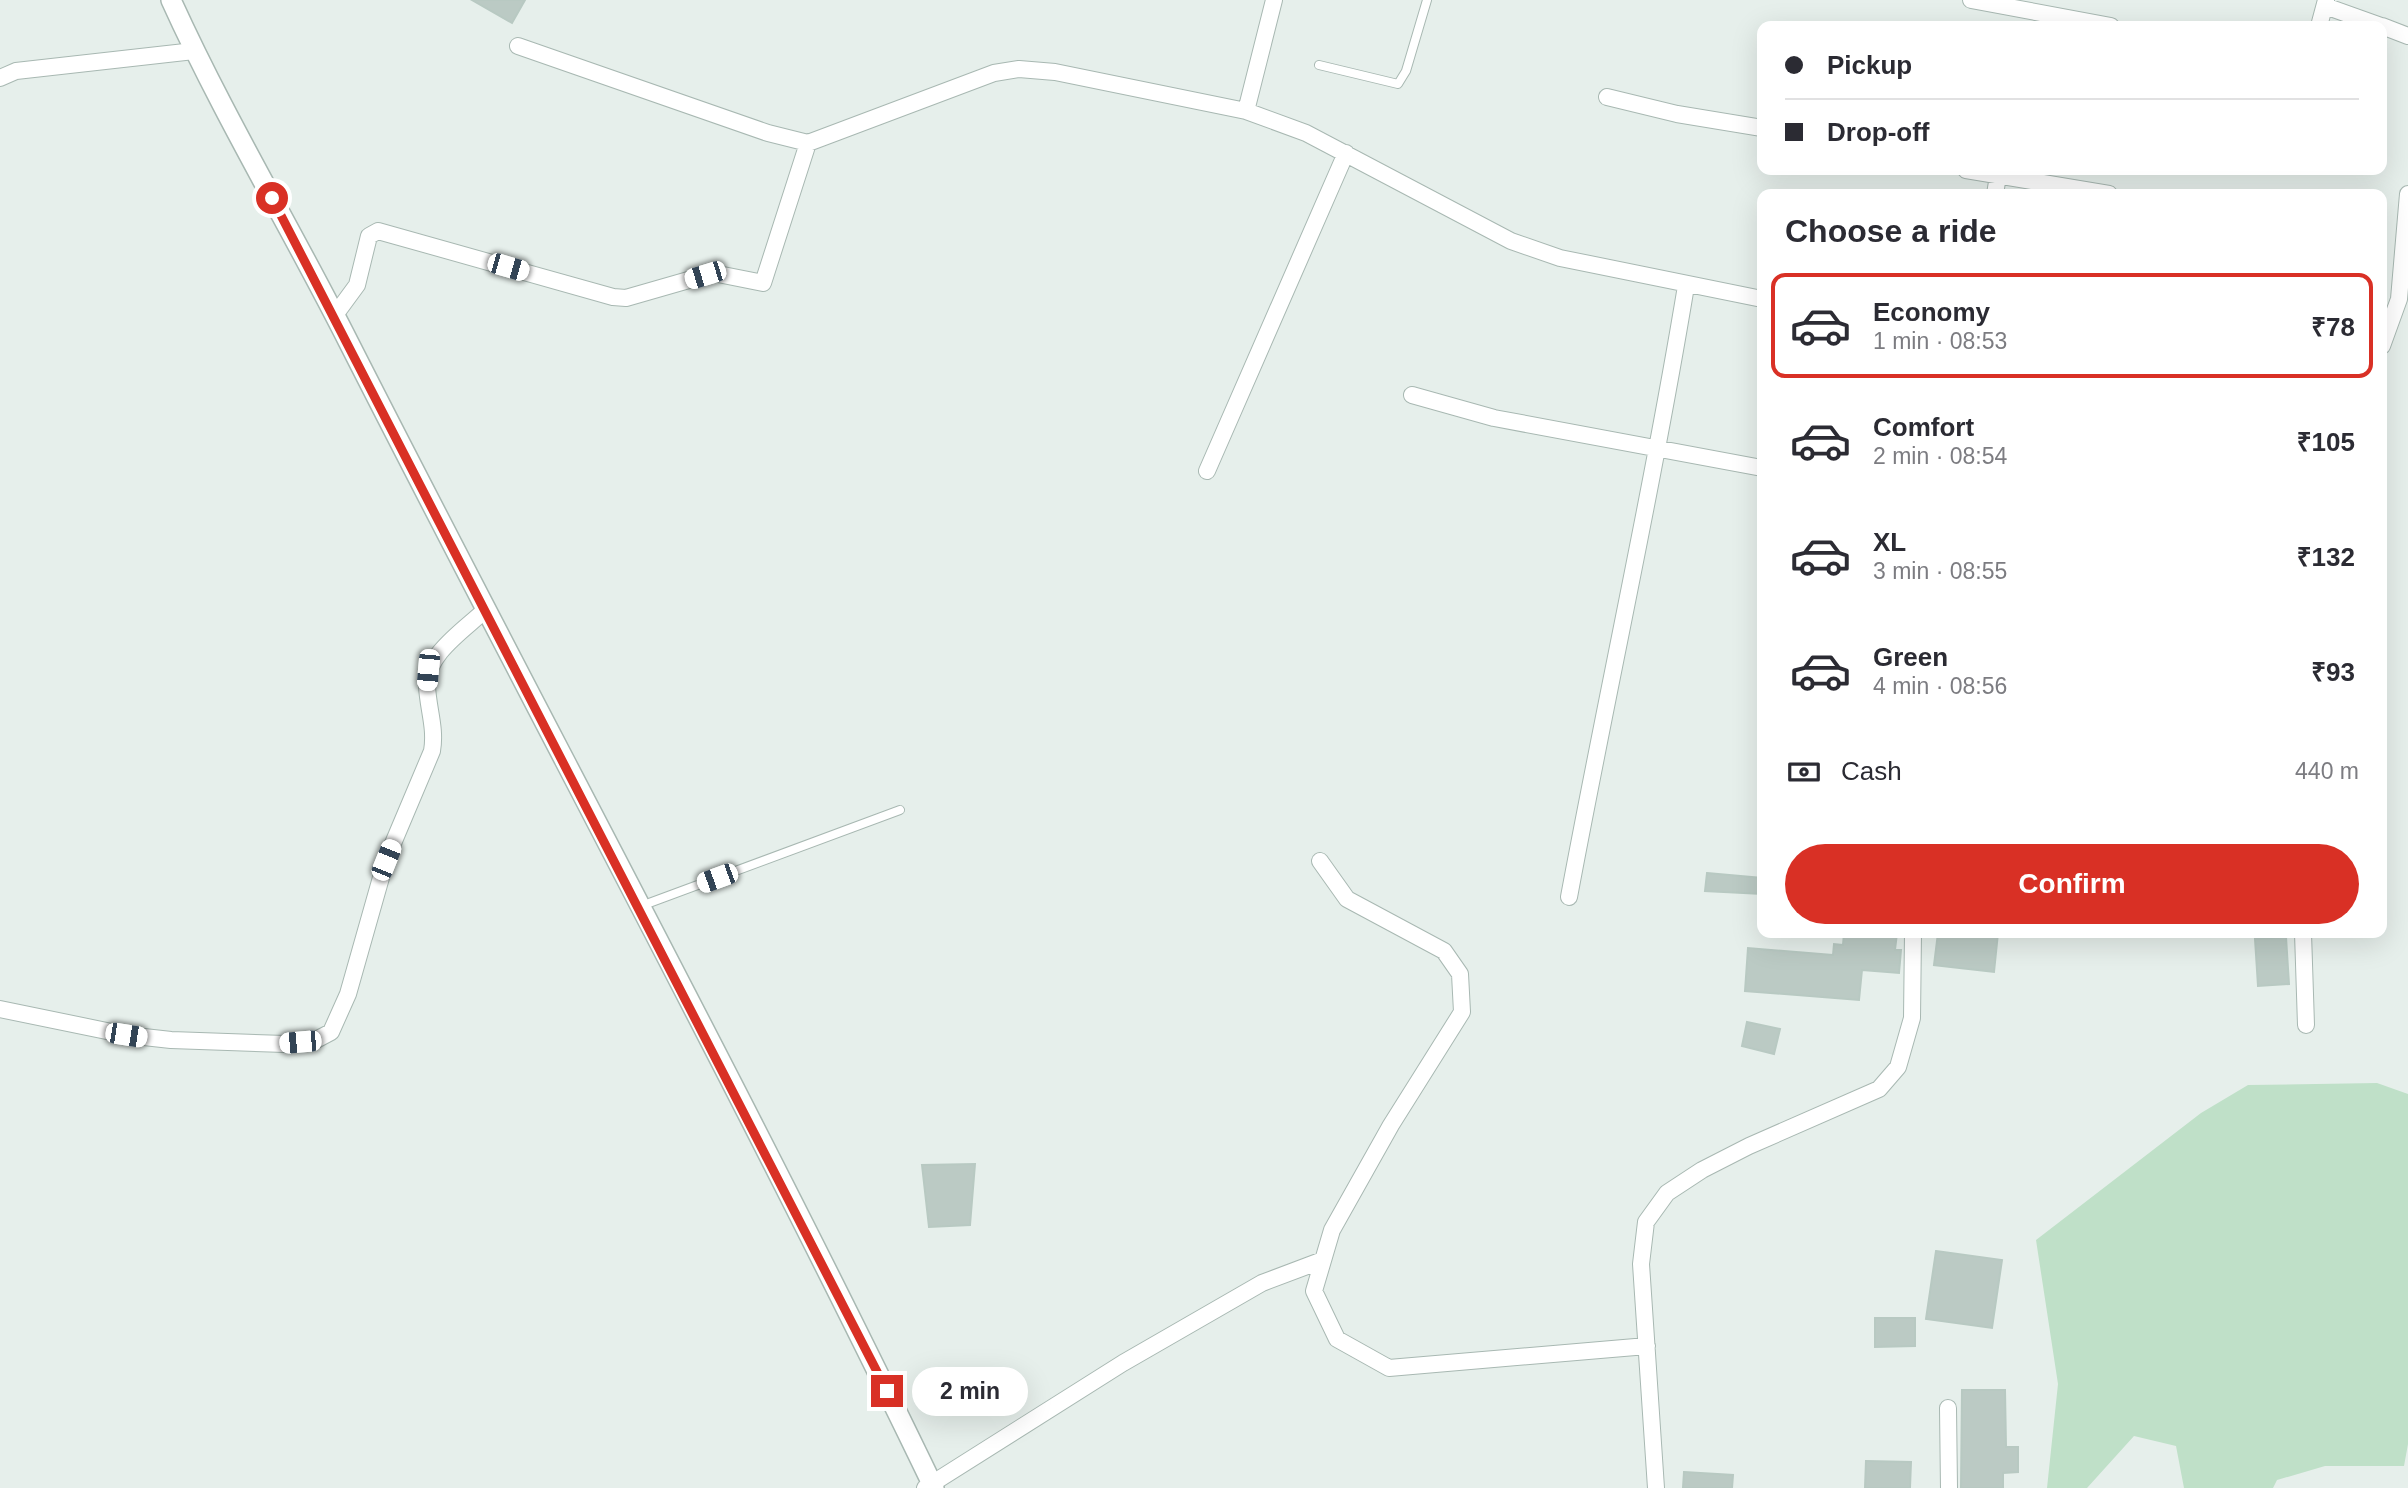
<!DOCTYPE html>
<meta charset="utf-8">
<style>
body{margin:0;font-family:Arial,sans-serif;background:#f2f2f3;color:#2b2b33;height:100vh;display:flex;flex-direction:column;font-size:26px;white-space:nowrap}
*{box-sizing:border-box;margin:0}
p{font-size:23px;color:#7c7c81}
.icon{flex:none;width:38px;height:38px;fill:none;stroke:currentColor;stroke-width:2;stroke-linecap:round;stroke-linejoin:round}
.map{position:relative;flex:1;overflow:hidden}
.sheet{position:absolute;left:1757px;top:189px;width:630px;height:749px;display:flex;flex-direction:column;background:#fff;border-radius:14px;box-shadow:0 7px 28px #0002}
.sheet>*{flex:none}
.banner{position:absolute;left:1757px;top:21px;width:630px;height:154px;border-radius:14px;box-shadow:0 7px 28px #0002;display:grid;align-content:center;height:154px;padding:0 28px;background:#fff}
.end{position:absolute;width:32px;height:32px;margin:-16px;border:9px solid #d93025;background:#fff;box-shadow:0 0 0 4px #fff}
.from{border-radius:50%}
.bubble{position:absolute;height:49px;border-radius:24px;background:#fff;box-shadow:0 7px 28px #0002;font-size:23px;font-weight:600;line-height:49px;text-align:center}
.car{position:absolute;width:21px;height:42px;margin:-21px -10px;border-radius:9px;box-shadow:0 0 5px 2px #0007;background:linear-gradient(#fff 24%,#345 0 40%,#fff 0 76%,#345 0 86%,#fff 0)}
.banner b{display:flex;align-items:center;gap:24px;height:66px;font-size:26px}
.banner b+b{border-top:2px solid #e1e1e2}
.banner i{width:18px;height:18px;background:#2b2b33}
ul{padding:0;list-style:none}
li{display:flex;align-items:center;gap:21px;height:105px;margin:0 14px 10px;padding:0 14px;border:4px solid transparent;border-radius:14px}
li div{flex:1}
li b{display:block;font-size:26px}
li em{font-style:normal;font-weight:600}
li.selected{border-color:#d93025}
li>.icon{width:63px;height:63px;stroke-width:1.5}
h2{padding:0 28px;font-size:32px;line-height:84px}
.pay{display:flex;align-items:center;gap:18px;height:77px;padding:0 28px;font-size:26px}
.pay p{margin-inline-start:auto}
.primary-button{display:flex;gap:14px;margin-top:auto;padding:14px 28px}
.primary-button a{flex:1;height:80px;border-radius:42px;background:#d93025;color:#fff;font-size:28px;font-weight:600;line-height:80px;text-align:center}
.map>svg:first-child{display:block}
</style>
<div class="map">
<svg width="2408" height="1488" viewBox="0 0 2408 1488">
<rect width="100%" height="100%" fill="#e6efeb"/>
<!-- green -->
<path fill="#bfe0c8" d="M2377,1083L2408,1094V1444L2404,1466H2325L2277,1480L2273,1488H2184L2176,1446L2134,1436L2087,1488H2047L2058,1384L2036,1240L2201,1113L2248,1085Z"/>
<!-- building -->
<path fill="#bbcac4" stroke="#b8c9c2" stroke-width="2" d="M472,0H525L512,23Z
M1707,873L1762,878V894L1705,891Z
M1844,933H1897L1895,950H1901L1899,973L1862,970L1859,1000L1745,991L1748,948L1833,955L1834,944L1843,945Z
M1938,933H1998L1994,972L1934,965Z
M2286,937L2289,984L2258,986L2255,939Z
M1747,1022L1780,1029L1774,1054L1742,1046Z
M975,1164L970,1225L929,1227L922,1165Z
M1936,1251L2002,1260L1992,1328L1926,1319Z
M1875,1318H1915V1346L1875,1347Z
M1962,1390H2005L2006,1447H2018V1472L2003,1473V1488H1961Z
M1866,1461L1911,1462L1910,1488H1865Z
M1684,1472L1733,1475L1732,1488H1683Z"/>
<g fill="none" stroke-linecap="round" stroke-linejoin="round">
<defs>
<path id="service" d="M1319,65L1398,84L1406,71L1427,0
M641,906L900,810"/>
<path id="minor" d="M1971,0L2111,26
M2325,6L2381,26
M2319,26L2326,0
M2382,26L2408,36
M518,46L768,133L808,143L994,73L1019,69L1055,72L1246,111L1306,133L1511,241L1560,258L1762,299
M0,78L16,71L194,51
M1607,97L1677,114L1762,128
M1246,111L1274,0
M1966,170L2109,194
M1995,194L1999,170
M335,315L357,285L369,236L378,231L613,297L626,298L713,273L763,283L808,143
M2382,346L2399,299L2408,194
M1412,395L1494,418L1762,468
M1207,471L1346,153
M1320,861L1347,899L1444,951L1460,974L1462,1012L1391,1125L1332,1230L1314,1291L1337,1339L1389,1368L1647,1346
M1569,897C1607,693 1652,491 1686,286
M2303,933L2306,1025
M0,1009L126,1035L171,1040L285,1044L314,1041L331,1032L348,994L386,860L432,751C436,728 428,709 427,686C425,655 464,630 484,611
M1948,1408L1949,1488
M925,1488L1123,1363L1262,1283L1323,1260
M1656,1488L1641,1264L1646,1222L1667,1193L1702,1170L1749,1146L1879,1089L1898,1067L1912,1018L1913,933"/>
<path id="tertiary" d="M171,0C224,117 291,228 349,343C543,725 748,1102 934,1488"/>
</defs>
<!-- service casing -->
<use href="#service" stroke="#a8b8b2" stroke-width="10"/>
<!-- minor casing -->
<use href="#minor" stroke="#a8b8b2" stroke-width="18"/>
<!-- tertiary casing -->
<use href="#tertiary" stroke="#a8b8b2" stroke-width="22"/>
<!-- service -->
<use href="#service" stroke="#fff" stroke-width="8"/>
<!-- minor -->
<use href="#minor" stroke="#fff" stroke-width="16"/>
<!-- tertiary -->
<use href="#tertiary" stroke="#fff" stroke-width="19"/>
</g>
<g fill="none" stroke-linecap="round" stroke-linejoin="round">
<!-- route -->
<path stroke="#d93025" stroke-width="9" d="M272,198L887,1391"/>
</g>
</svg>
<i class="end from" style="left:272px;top:198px"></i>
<i class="end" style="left:887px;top:1391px"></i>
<div class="bubble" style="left:912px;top:1367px;width:116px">2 min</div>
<i class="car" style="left:508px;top:267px;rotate:106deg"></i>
<i class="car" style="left:705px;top:275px;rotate:253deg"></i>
<i class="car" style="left:428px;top:670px;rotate:185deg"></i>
<i class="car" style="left:386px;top:860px;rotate:22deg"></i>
<i class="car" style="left:717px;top:878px;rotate:250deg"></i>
<i class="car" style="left:126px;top:1035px;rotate:99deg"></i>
<i class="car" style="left:300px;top:1042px;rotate:265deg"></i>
<div class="banner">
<b><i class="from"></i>Pickup</b>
<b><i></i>Drop-off</b>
</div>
<section class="sheet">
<h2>Choose a ride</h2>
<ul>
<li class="selected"><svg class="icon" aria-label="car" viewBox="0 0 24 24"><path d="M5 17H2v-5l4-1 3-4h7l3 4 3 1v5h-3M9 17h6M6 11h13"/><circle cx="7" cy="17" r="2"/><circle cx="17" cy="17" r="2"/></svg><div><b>Economy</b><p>1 min · 08:53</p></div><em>₹78</em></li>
<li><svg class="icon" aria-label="car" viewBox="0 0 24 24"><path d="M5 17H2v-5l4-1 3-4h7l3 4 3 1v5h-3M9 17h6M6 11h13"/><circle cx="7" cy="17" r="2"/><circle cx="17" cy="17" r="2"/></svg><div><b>Comfort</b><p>2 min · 08:54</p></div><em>₹105</em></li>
<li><svg class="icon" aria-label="car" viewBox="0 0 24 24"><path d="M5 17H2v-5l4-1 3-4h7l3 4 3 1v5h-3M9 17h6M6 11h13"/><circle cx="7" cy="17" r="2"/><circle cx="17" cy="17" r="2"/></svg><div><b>XL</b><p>3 min · 08:55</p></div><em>₹132</em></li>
<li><svg class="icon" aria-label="car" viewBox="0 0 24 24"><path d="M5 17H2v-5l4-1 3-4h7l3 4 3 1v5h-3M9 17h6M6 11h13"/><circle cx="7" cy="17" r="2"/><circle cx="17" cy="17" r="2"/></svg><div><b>Green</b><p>4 min · 08:56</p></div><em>₹93</em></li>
</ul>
<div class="pay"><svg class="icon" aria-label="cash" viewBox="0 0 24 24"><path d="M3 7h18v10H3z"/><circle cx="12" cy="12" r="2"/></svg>Cash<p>440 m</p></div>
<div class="primary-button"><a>Confirm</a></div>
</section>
</div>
